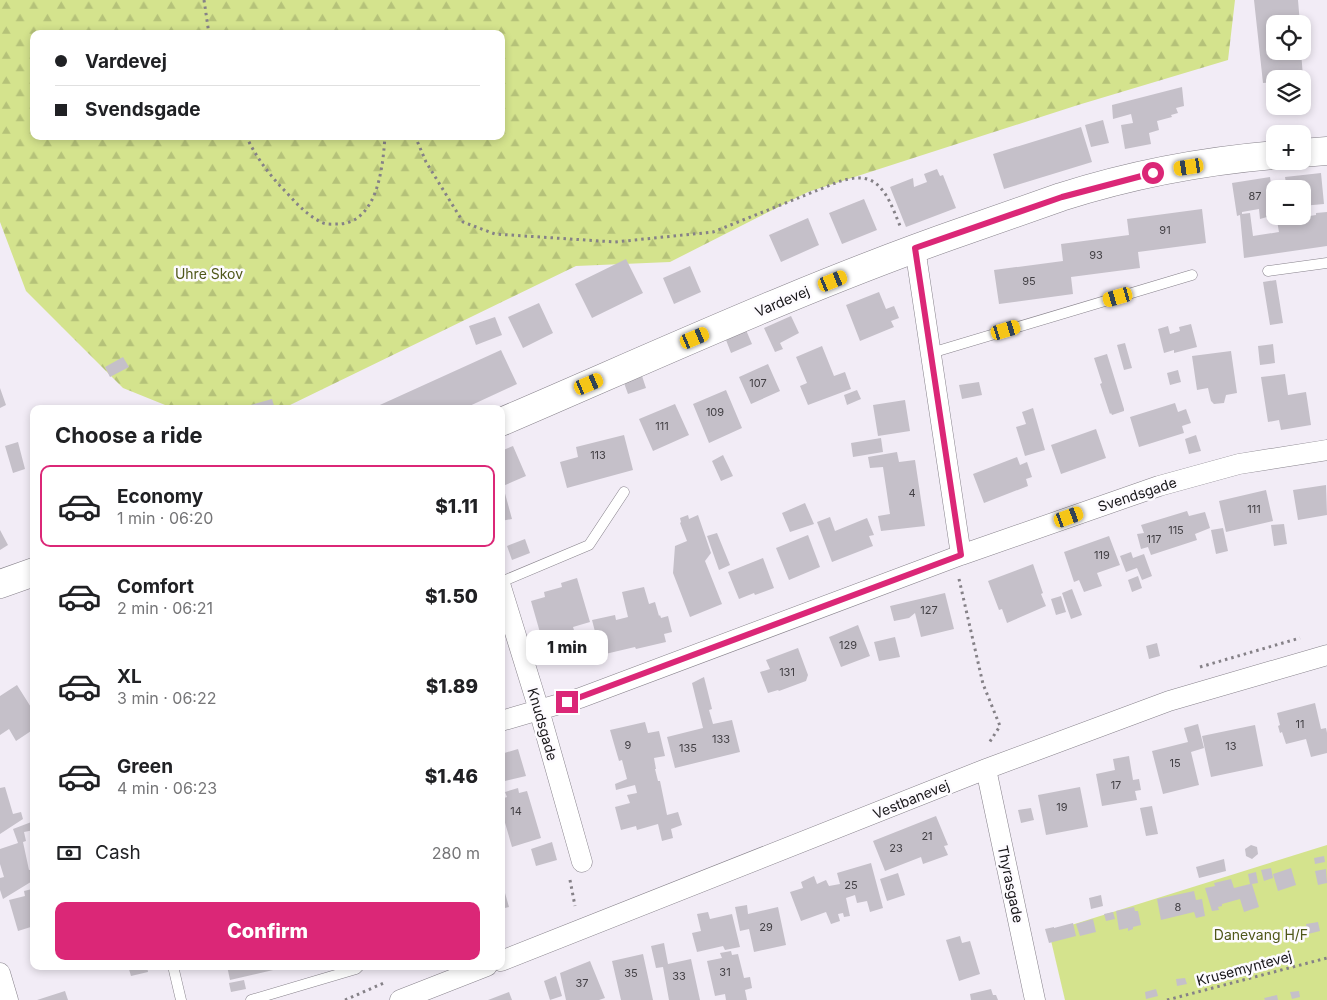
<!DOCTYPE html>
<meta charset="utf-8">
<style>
body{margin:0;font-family:Inter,sans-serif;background:#f2f2f2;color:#202124;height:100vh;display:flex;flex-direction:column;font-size:19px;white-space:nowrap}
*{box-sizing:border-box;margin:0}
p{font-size:16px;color:#757577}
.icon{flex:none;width:28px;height:28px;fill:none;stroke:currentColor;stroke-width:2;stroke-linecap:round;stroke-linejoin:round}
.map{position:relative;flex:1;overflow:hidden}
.details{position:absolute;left:30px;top:405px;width:475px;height:565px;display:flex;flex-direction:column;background:#fff;border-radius:10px;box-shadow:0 2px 8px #0003}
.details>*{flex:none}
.top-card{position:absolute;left:30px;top:30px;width:475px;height:110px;border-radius:10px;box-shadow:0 2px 8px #0003;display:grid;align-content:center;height:110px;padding:0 25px;background:#fff}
.tools{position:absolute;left:1266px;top:15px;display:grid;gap:10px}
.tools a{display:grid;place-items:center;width:45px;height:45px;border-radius:10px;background:#fff;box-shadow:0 2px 8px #0003;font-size:25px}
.end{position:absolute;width:22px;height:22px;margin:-11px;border:6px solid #db2777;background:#fff;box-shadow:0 0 0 2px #fff}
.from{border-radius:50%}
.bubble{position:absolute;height:35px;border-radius:10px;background:#fff;box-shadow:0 2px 8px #0003;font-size:16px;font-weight:800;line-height:35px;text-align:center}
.car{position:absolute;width:15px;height:30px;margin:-15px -8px;border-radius:6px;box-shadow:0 0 4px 1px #0007;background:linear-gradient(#f5c518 24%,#345 0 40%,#f5c518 0 76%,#345 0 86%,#f5c518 0)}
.top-card b{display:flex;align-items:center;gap:18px;height:48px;font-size:19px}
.top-card b+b{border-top:1px solid #e0e0e0}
.top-card i{width:12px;height:12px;background:#202124}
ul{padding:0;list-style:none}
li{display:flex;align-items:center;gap:15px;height:82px;margin:0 10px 8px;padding:0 15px;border:2px solid transparent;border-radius:10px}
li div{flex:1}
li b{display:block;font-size:19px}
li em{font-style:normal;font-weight:800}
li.current{border-color:#db2777}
li>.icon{width:45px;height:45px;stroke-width:1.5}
h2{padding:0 25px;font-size:22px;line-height:60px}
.pay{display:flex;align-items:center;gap:12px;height:55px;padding:0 25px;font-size:19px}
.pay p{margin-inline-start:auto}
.cta{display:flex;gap:10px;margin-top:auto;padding:10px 25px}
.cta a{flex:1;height:58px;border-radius:10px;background:#db2777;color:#fff;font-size:20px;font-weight:800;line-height:58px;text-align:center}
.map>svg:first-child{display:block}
</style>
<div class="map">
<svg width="1327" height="1000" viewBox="0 0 1327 1000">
<defs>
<pattern id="forest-firs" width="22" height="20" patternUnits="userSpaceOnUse" patternTransform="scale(1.25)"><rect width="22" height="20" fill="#d4e38d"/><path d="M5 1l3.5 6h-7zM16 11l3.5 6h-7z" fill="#b5c279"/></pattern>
</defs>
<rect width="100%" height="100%" fill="#f2ecf6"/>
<!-- forest -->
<path fill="url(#forest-firs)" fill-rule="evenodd" d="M0,0H1235L1228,60L1078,105L808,192L670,262L576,266L288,406L256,409H175L123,388L26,291L0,222ZM34,34H501V136H34Z"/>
<!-- garden -->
<path fill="#d4e38d" d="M1327,845V1000H1065L1049,932Z"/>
<!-- building -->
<path fill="#c5c0c9" d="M1254,0H1298L1300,24H1275V51H1301L1303,77L1275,79V82L1263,83Z
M1182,87L1184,106L1176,108L1178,113L1171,115L1172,117L1157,121L1159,130L1149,133L1151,144L1125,149L1121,125L1133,123L1131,114L1113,119L1112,105Z
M1103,120L1109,143L1091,147L1085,125Z
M1081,127L1092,162L1004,189L993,154Z
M937,169L940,176L943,175L956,208L906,227L890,187L913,178L914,187L927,182L924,174Z
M1321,173L1324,204L1302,206V189H1287L1285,177Z
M1270,177L1275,213L1267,214V217L1260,219L1259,209L1242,212V214L1250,213L1253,236L1279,232L1277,221L1316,215V213L1327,212V246L1244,258L1240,215L1237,216L1232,183Z
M864,199L877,230L842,244L829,213Z
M1202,209L1206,243L1138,252L1140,268L1071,277L1073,294L999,304L994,270L1063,261L1061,244L1129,235L1127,219Z
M808,218L819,245L781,262L769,235Z
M626,259L643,293L592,318L575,284Z
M690,266L701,292L674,304L663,278Z
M1276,280L1283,323L1270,325L1263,282Z
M879,292L886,309L894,306L899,318L891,321L894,327L860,341L846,305Z
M539,303L553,333L523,348L508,317Z
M791,316L799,333L780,343L783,349L775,352L764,328Z
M495,317L502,335L476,345L469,326Z
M1191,324L1197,347L1174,353V350L1164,353L1158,329L1168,326L1170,334L1180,331L1179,327Z
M746,330L752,344L731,353L726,340L730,338L729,336Z
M1125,343L1132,368L1124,370L1117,345Z
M1273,344L1275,363L1260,365L1258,346Z
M822,346L834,376L845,372L851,389L808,405L800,386L807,383L796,357Z
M501,350L517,384L463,409H371Z
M1231,351L1237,393L1226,395L1224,403L1214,404L1211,401L1208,388L1197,390L1192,356Z
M1107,354L1124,409V411L1112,415L1111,413L1110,414L1100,384L1102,383L1094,358Z
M123,357L129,367L110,377L105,367Z
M768,364L780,391L751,404L739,377Z
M1178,370L1181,382L1170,385L1167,373Z
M1285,374L1288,395L1306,392L1311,425L1281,430L1279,420L1268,422L1261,377Z
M642,376L646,388L628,394L624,383Z
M979,382L982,395L962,399L959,385Z
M0,388L6,405L0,408Z
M726,390L742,428L709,443L693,404Z
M857,390L861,399L847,405L844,395Z
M272,399L275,409H240V408Z
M905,400L910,431L878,436L873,405Z
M1175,403L1178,412L1186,409L1191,423L1182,426L1184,433L1139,447L1130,417Z
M675,404L689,435L653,451L639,419Z
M1033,408L1045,450L1025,456L1016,427L1026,424L1022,412Z
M1096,429L1106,458L1061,474L1051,445Z
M624,435L633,470L567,488L560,462L578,457L576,447Z
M1196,435L1201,451L1189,454L1185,439Z
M881,438L883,452L853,457L851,443Z
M18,442L25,469L13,473L5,446Z
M513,446L526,476L503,486L512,519L501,521V451Z
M897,452L899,462L915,460L925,526L881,531L878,516L890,514L883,467L870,468L868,457Z
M723,455L733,476L721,481L712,461Z
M1017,457L1020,465L1027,462L1032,477L1026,479L1028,486L984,503L973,474Z
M1326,485L1327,515L1298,520L1293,490Z
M1266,490L1273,521L1226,532L1219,501Z
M805,503L814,524L790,532L782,513Z
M1187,511L1189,516L1205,512L1210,528L1195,534L1197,540L1151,555L1148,547L1141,549L1137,534L1144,533L1141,525Z
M688,515L689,519L698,515L711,553L705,561L722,604L690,617L673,573L675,546L687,541L680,523L681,522L680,518Z
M830,517L835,531L867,518L874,535L869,536L873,546L832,562L817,522Z
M1284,524L1287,544L1274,546L1271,525Z
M1223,528L1228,551L1216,554L1211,530Z
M0,530L8,545L0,550Z
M717,533L730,565L719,570L707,536Z
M808,535L820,567L789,580L776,548Z
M1109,536L1120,565L1097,573L1102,586L1084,592L1079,580L1074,582L1064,552Z
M525,539L530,553L512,560L507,546Z
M1131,552L1133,558L1144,554L1152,576L1142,580L1137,568L1126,572L1120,556Z
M763,558L774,588L755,595L754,593L739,599L728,572Z
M1033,564L1043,593L1041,594L1046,606L1007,623L1002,609L999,610L988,581Z
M1138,576L1142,588L1132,592L1128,580Z
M577,578L590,622L573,627L577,640L559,645L555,632L541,636L531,601L545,597L544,592L562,587L561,583Z
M644,587L649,604L655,602L659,616L660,615L661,618L668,616L672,632L664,634L666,642L636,649L635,647L601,655L592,620L615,615L616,620L628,617L622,592Z
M1072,589L1082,615L1071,619L1062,593Z
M945,593L954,629L921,637L915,613L909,618L894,621L890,606Z
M1061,596L1066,612L1056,615L1051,599Z
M858,625L870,656L841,667L829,637Z
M895,637L900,657L879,661L874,642Z
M1157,643L1160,656L1149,659L1146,646Z
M798,648L808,675L806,681L779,691L778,690L768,693L760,672L770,669L766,660Z
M704,677L712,709L709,710L713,724L732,720L740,752L675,768L667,737L703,728L692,683Z
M17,685L34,712V729L16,741L9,729L0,735V696Z
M1315,703L1321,729L1326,728L1327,733V753L1311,757L1306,739L1286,744L1282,732L1280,733L1278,726L1280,725L1277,713Z
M645,722L648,733L659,731L665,756L654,758L656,769H655L658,781H660L667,815L678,812L682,825L671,829L673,838L662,841L658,824L637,830L636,826L621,830L615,807L630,803L627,795L637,793L635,785L616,790L615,784L627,779L622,760L619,761L610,730Z
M1198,724L1204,748L1191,752L1199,785L1163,794L1152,751L1188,742L1184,728Z
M1255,725L1263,766L1211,777L1202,736Z
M518,749L526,776L501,782V754Z
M1129,756L1133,780L1139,779L1141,790L1135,791L1137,800L1102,806L1096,774L1115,770L1113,759Z
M5,787L13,814L21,812L23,819L0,834V788Z
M1080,787L1088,827L1046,835L1038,795Z
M518,788L519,793L527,791L541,838L512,847L501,809V799L507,797L505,792Z
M1152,806L1158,834L1146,836L1140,808Z
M1031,808L1034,820L1021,823L1018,810Z
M936,816L948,845L944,846L948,855L923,864L921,857L885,871L873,841Z
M34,821V830L24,832L26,841L23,842L29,870L34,869V880L3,899L0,890V878L4,877L0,864V849L18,843L13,829Z
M552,842L557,860L536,866L531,849Z
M1251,845L1257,847L1258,854L1252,859L1246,856L1245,849Z
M1324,856L1325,862L1315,864L1314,858Z
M1224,859L1226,871L1199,878L1196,867Z
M871,863L883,908L870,912L867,901L857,903L855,895L846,898L850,916L844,917L843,913L838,914L840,921L831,924L826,912L801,921L790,892L803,888L801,882L814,876L817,884L826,880L829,886L840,884L837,873Z
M1271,868L1273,878L1264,881L1261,870Z
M1291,868L1296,885L1278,891L1273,874Z
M1326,869L1327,883L1318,885L1315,871Z
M1256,872L1258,883L1252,884L1259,907L1244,912L1240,899L1222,904V906L1218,907L1219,910L1212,911L1205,888L1215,886L1214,883L1231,879L1234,888L1250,884L1248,874Z
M898,873L905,895L887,901L880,879Z
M501,879L509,907L501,909Z
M32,889L34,893V926L18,931L9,900L25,896L24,891Z
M1194,891L1196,900L1202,899L1205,916L1196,918L1194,912L1161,920L1157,899Z
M1101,895L1103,906L1091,909L1089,898Z
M747,905L748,914L778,907L786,945L754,952L749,929L740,931L735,907Z
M1134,907L1135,911H1138L1141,925L1133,927V929L1128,931V928L1119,930L1116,911Z
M708,912L710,919L732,914L740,947L725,950L723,946L697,952L692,933L701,931L697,914Z
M1113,912L1115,919L1106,921L1104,914Z
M1093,919L1096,932L1080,936L1076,924Z
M1318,922L1320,931L1308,934L1306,924Z
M1073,923L1076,936L1049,943L1045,929L1054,927V928Z
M960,936L962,943L970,941L980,974L959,981L946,940Z
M664,943L668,964L691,959L700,1000H669L663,967L656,968L651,946Z
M731,951L732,955L738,954L744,978L750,977L752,988L745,990L747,1000H726L725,994L715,996L707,961L722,958L720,953Z
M643,954L653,1000H621L612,961Z
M590,961L605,998L599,1000H566L560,973Z
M128,966H147L148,972L131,976Z
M227,966H286V967L230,980Z
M556,976L562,996L550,1000L544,981Z
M1185,978L1187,984L1177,986L1176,979Z
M244,980L246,989L231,992L229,983Z
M991,989L993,995H996L998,1000H971L970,994Z
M1156,989L1158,996L1146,999L1145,992Z
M65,991L68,1000H37Z
M1299,991L1300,997L1292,999L1290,992Z
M509,992L512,1000H488Z
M1277,995L1278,1000H1265L1264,998Z"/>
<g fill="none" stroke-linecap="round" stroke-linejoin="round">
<defs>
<path id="lane" d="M1268,271L1327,263
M931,353L1192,275
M501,582L589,545L624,492
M173,966L181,1000
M251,1000L356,969L359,966"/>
<path id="street" d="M915,248L961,555
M501,587L539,710L582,862
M501,721L580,698L961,555L1159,486L1239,464L1327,450
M986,769L1035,1000
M501,961L986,769L1169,701L1327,655
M0,973L8,1000
M400,1000L487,966"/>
<path id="secondary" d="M1302,153L1327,151
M501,422C655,356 808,285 967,230C998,219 1029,208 1061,197C1130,175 1203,161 1275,155
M0,584L34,572"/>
</defs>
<!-- lane casing -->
<use href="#lane" stroke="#87828b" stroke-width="11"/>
<!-- street casing -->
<use href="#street" stroke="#87828b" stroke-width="21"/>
<!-- secondary casing -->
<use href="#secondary" stroke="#87828b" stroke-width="29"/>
<!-- path -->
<path stroke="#858187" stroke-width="3" stroke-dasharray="2.5 4" stroke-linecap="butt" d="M204,0L209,34
M246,136C256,157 270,176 286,192C297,204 307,215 321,222C326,225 334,224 340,224C378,221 383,166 385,136
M415,136L426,162L463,222L495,234L615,242L713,232L838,182C844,180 851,178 857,178C884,176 892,208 901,228
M959,579L983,684L1000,726L989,743
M1200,667L1300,638
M570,880L575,906
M345,1000L386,982
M1167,1000L1327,958"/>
<!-- lane -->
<use href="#lane" stroke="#fff" stroke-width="10"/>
<!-- street -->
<use href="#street" stroke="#fff" stroke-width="20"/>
<!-- secondary -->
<use href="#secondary" stroke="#fff" stroke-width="28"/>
</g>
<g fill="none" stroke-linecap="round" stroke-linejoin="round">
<!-- route -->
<path stroke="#db2777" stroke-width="6" d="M567,702L961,555L915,248L1062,197L1153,173"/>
</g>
<g text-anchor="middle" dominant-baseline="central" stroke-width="5" stroke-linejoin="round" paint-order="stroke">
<!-- number labels -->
<g font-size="11" fill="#434045">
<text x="1255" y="196">87</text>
<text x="1165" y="230">91</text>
<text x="1096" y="255">93</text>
<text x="1029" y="281">95</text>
<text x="758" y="383">107</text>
<text x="715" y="412">109</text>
<text x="662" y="426">111</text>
<text x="598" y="455">113</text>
<text x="912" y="493">4</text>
<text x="1254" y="509">111</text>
<text x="1176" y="530">115</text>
<text x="1154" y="539">117</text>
<text x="1102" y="555">119</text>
<text x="929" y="610">127</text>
<text x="848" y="645">129</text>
<text x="787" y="672">131</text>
<text x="1300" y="724">11</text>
<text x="721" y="739">133</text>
<text x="628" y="745">9</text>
<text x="1231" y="746">13</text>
<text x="688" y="748">135</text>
<text x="1175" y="763">15</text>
<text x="1116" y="785">17</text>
<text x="1062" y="807">19</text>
<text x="516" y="811">14</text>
<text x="927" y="836">21</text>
<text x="896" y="848">23</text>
<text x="851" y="885">25</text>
<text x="1178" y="907">8</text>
<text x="766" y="927">29</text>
<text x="725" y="972">31</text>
<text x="631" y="973">35</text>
<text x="679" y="976">33</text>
<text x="582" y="983">37</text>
</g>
<!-- park labels -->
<g font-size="14" fill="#4f5719" stroke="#fdfbff">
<text x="209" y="273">Uhre Skov</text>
<text x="1261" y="934">Danevang H/F</text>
</g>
<!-- street labels -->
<g font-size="14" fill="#181619" stroke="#fdfbff">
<text transform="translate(782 301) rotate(-23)">Vardevej</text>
<text transform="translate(1137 494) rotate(-18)">Svendsgade</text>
<text transform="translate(543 724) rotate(74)">Knudsgade</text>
<text transform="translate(911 799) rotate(-22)">Vestbanevej</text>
<text transform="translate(1011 884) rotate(78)">Thyrasgade</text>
<text transform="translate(1244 968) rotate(-15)">Krusemyntevej</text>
</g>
</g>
</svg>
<div class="tools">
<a><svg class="icon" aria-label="locate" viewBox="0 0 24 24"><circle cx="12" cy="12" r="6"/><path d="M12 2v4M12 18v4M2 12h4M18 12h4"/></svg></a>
<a><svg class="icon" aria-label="layers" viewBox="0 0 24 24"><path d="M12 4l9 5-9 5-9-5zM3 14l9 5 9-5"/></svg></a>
<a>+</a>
<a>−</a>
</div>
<i class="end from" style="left:1153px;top:173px"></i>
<i class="end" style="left:567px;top:702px"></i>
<div class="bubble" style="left:526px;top:630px;width:82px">1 min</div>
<i class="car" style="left:1189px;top:167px;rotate:261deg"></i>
<i class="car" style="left:833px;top:281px;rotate:68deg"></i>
<i class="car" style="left:1118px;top:297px;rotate:254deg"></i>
<i class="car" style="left:1006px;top:330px;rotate:73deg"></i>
<i class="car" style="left:695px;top:338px;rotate:67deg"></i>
<i class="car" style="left:589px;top:384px;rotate:67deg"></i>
<i class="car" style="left:1069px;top:517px;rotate:70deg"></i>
<div class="top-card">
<b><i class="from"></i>Vardevej</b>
<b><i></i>Svendsgade</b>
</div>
<section class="details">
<h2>Choose a ride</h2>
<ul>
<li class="current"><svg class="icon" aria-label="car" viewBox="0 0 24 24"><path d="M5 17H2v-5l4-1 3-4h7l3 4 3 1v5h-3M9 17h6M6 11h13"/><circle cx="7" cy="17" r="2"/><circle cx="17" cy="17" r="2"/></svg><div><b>Economy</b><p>1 min · 06:20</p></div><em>$1.11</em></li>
<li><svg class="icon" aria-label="car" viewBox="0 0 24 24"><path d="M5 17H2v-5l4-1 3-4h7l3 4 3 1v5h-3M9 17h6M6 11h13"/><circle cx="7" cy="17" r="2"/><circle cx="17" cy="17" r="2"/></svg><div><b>Comfort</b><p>2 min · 06:21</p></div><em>$1.50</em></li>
<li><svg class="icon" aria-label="car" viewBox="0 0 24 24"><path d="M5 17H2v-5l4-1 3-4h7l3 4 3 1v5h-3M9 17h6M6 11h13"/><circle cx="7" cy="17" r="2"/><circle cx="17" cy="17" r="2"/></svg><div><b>XL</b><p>3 min · 06:22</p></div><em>$1.89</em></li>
<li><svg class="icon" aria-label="car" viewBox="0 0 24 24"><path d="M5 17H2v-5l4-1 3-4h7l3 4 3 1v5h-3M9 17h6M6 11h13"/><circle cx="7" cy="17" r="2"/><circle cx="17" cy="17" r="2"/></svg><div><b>Green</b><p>4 min · 06:23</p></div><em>$1.46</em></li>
</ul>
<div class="pay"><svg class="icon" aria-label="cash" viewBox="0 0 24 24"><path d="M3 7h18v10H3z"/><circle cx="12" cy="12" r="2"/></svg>Cash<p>280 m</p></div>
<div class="cta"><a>Confirm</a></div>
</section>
</div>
